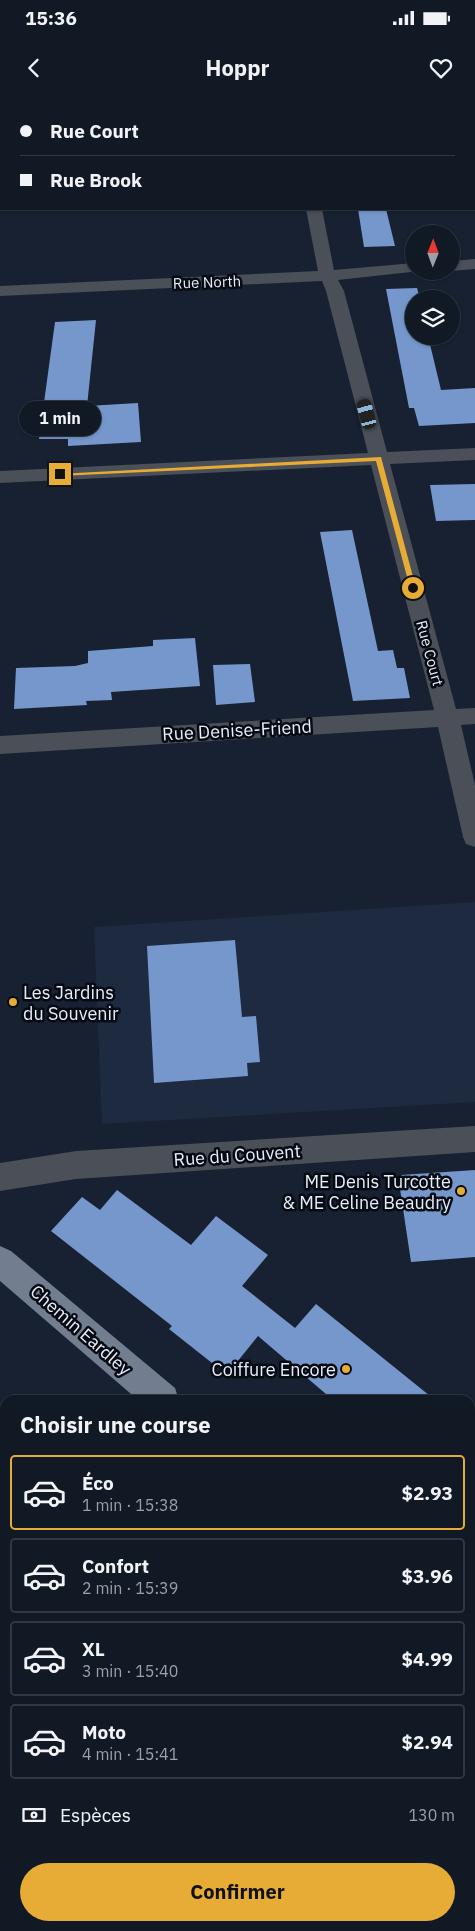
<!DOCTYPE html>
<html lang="fr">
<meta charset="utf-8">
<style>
body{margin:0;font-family:"IBM Plex Sans",sans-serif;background:#1e2632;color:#f1f3f6;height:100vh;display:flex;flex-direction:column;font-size:19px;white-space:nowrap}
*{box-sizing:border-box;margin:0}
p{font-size:16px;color:#9ca0a7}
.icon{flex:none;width:28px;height:28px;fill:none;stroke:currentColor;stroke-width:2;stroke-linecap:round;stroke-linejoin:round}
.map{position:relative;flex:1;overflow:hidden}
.side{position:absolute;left:0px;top:1295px;width:475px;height:536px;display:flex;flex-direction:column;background:#111925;border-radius:15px 15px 0 0;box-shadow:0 1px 4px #0004,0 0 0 1px #303842}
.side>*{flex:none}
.banner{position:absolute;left:0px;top:0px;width:475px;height:110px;box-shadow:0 1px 4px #0004,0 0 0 1px #303842;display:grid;align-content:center;height:110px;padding:0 20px;background:#111925}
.needle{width:32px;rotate:1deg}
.buttons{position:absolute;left:405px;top:125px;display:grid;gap:10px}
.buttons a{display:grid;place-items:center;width:55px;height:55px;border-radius:50%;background:#111925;box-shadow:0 1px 4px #0004,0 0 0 1px #303842;font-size:25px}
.end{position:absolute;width:22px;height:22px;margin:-11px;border:6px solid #e7ac36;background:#111;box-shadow:0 0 0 2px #111}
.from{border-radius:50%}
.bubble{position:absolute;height:35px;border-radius:18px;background:#111925;box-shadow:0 1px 4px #0004,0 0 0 1px #303842;font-size:16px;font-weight:800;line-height:35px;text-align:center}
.car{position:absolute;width:15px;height:30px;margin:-15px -8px;border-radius:6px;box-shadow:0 0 4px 1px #0007;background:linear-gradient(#222 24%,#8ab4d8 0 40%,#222 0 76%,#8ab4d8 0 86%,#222 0)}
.banner b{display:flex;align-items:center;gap:18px;height:48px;font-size:19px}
.banner b+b{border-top:1px solid #303842}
.banner i{width:12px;height:12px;background:#f1f3f6}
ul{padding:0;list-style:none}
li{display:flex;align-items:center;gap:15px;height:75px;margin:0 10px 8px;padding:0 10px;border:2px solid #303842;border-radius:5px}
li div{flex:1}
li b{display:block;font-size:19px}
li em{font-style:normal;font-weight:800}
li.on{border-color:#e7ac36}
li>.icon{width:45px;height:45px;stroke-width:1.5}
h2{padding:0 20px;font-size:22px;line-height:60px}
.pay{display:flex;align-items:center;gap:12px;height:55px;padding:0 20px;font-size:19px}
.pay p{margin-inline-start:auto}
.cta{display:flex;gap:10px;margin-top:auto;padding:10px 20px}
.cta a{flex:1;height:58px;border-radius:30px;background:#e7ac36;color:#111;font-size:20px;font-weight:800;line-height:58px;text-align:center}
.status{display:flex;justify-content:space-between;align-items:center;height:35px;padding:0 25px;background:#111925;direction:ltr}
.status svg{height:14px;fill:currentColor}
header{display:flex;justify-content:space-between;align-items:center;height:65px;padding:0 20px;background:#111925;font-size:22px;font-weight:800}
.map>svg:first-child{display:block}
</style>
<div class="status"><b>15:36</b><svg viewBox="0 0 49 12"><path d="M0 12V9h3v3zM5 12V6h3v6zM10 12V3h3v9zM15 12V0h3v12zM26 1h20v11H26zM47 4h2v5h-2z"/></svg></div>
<header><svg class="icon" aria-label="back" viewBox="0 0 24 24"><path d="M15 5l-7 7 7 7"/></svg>Hoppr<svg class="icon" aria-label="heart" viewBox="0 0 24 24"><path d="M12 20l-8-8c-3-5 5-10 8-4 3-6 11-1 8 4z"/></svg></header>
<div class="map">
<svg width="475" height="1831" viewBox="0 0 475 1831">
<rect width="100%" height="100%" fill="#172131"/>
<!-- built -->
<path fill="#1d2a40" d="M475,802V1002L102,1024L94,827Z"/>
<!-- building -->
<path fill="#7697cc" d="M358,109H386L395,146L364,147Z
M417,188L420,199H414V236H428L441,290L475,288V323L419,326L414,308H409L386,189Z
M96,220L87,306L138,303L141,342L68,346V339H39L55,222Z
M475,384V420L436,421L430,385Z
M352,430L378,551L393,550L397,568H404L410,598L353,601L320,432Z
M195,538L200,586L111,592L112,600L86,601L87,605L14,609L16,568L75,566L88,563V551L153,546V540Z
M250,564L255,602L216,605L213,565Z
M235,840L242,917L256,916L260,962L247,963L248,976L154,983L147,846Z
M475,1070V1157L411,1162L399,1082H402L401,1075Z
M117,1090L191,1145L216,1116L268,1155L242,1186L295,1228L316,1204L435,1300H333L258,1236L233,1267L229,1263L223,1270L213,1262L212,1263L169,1229L172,1226L51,1131L82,1097L100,1110Z"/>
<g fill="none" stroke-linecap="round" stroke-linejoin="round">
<!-- minor -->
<path fill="#4a4f58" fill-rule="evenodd" d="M48,0H62V1H48Z
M287,0H301V1H287Z
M474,7H475V15H474Z
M0,48H1V58H0Z
M306,109H322L334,170L414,163V171H420L338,180L344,191L387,352L475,348V360L390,364L456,609L475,608V624L461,625L475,685V747L466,744L463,737L438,627L0,654V636L434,610L371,365L0,383V371L368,353L326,191L322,181L0,196V186L318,171Z
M475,159V169L451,171V161Z
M475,1026V1052L76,1079L0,1091V1063L76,1051Z
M475,1663V1701L470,1702V1664Z
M5,1712V1750L0,1751V1713Z"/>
<!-- major -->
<path fill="#727d8f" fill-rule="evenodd" d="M0,1146L11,1151L175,1288L179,1300H138L0,1181Z
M470,1544L475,1546V1585L470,1583Z"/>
</g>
<!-- route -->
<path fill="#e7ac36" d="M381,357L416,488L413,490L410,488L376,361L60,376L57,374Z"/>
<!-- markers -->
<g fill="#e7ac36" stroke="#060a12" stroke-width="2">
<circle cx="13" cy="902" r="5"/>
<circle cx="461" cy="1091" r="5"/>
<circle cx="346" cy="1269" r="5"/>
</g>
<g text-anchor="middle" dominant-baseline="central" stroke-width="5" stroke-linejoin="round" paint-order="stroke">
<!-- far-street labels -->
<g font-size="15" fill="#e7eefa" stroke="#060a12">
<text transform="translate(207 182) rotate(-2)">Rue North</text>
<text transform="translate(430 553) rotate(75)">Rue Court</text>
</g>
<!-- street labels -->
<g font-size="18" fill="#e7eefa" stroke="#060a12">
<text transform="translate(237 630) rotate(-3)">Rue Denise-Friend</text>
<text transform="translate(237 1055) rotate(-4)">Rue du Couvent</text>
<text transform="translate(81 1230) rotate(41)">Chemin Eardley</text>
</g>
<!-- poi labels -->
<g font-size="18" fill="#e7eefa" stroke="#060a12" text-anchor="end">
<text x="23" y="892" text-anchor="start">Les Jardins<tspan x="23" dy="21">du Souvenir</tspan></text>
<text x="451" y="1081">ME Denis Turcotte<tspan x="451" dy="21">&amp; ME Celine Beaudry</tspan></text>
<text x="336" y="1269">Coiffure Encore</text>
</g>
</g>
</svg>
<div class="buttons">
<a><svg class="needle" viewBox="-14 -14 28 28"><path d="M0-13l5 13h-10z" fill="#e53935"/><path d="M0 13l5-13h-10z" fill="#9ca0a7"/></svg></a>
<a><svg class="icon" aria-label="layers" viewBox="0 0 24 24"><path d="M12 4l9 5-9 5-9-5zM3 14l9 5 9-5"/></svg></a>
</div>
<i class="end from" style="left:413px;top:488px"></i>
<i class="end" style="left:60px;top:374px"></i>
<div class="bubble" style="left:19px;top:301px;width:82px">1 min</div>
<i class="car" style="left:367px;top:314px;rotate:345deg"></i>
<div class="banner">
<b><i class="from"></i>Rue Court</b>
<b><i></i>Rue Brook</b>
</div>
<section class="side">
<h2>Choisir une course</h2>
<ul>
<li class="on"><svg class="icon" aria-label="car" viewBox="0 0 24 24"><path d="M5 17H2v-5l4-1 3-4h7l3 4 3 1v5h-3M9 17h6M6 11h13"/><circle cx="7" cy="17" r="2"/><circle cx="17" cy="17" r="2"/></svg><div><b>Éco</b><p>1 min · 15:38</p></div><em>$2.93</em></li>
<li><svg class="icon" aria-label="car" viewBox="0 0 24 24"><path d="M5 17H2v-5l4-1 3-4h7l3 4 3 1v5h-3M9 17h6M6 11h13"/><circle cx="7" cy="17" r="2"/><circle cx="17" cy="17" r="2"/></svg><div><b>Confort</b><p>2 min · 15:39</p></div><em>$3.96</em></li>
<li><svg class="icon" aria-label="car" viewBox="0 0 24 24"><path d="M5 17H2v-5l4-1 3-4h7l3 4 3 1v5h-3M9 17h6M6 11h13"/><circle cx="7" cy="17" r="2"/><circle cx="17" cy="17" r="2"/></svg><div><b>XL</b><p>3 min · 15:40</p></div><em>$4.99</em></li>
<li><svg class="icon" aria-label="car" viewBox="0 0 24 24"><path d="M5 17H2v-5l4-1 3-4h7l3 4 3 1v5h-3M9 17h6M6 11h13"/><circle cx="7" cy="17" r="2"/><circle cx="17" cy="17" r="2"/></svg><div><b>Moto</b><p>4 min · 15:41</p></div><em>$2.94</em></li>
</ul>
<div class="pay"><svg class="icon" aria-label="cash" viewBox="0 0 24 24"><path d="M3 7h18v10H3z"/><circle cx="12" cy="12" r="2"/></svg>Espèces<p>130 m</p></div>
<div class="cta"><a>Confirmer</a></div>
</section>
</div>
